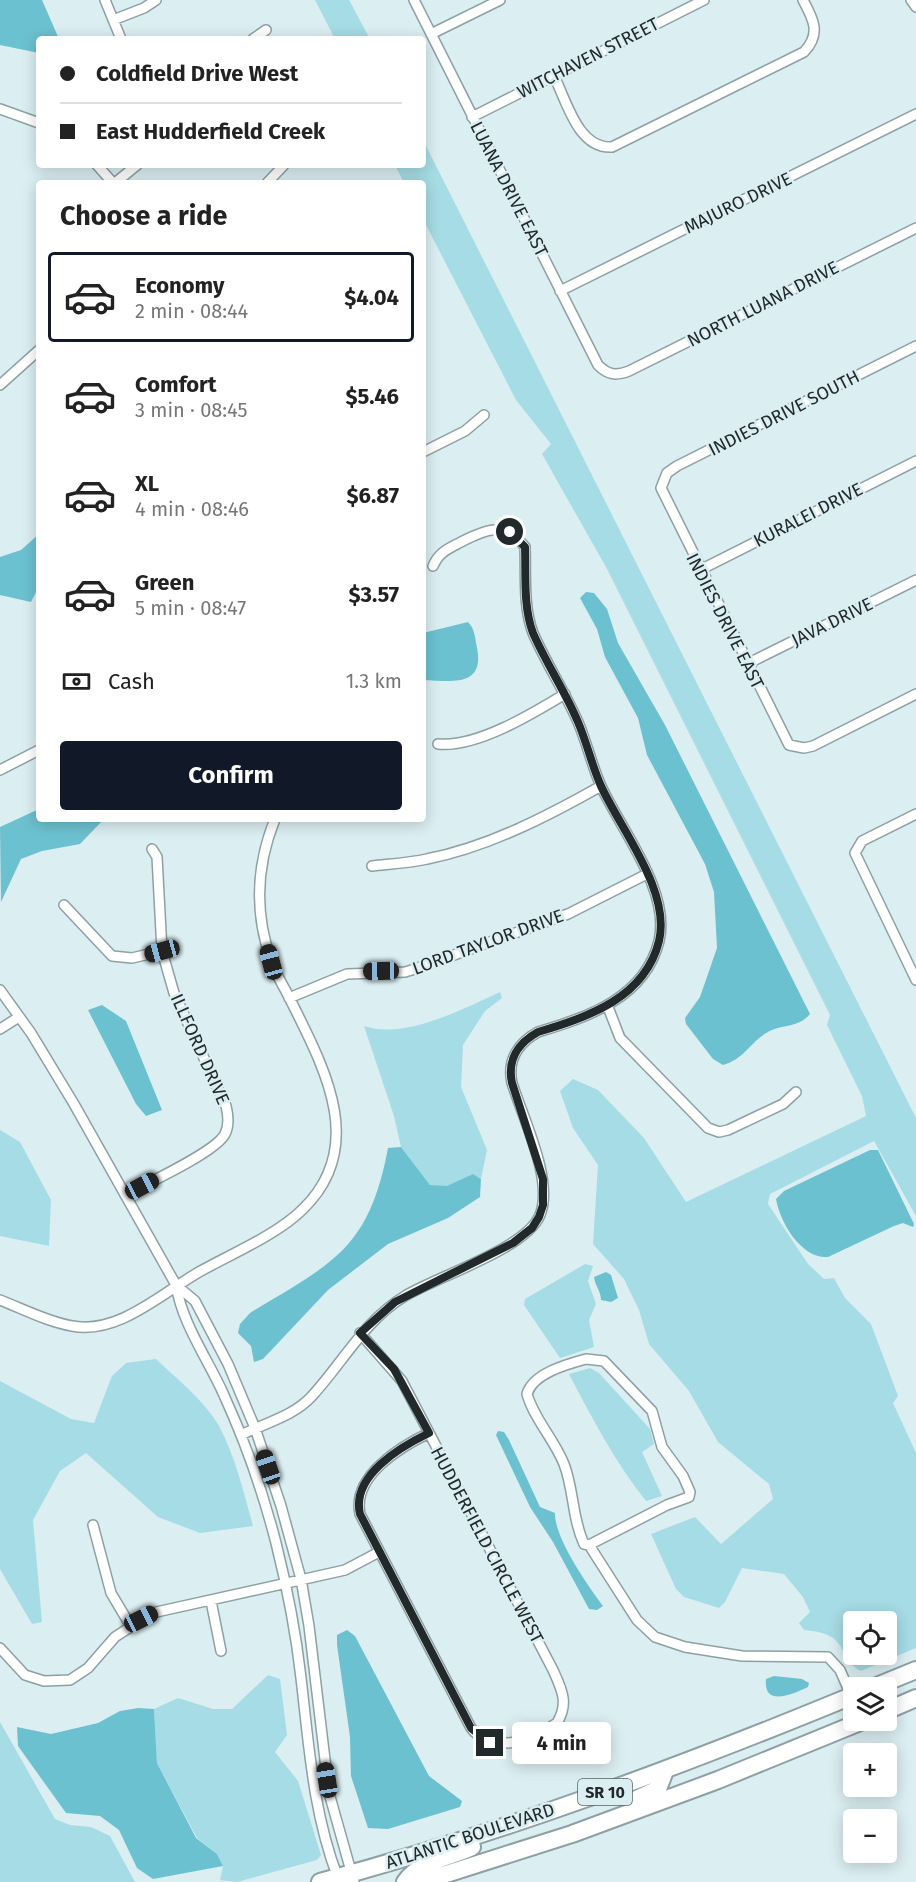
<!DOCTYPE html>
<meta charset="utf-8">
<style>
body{margin:0;font-family:"Fira Sans",sans-serif;background:#f2f2f2;color:#222;height:100vh;display:flex;flex-direction:column;font-size:22px;white-space:nowrap}
*{box-sizing:border-box;margin:0}
p{font-size:20px;color:#767676}
.icon{flex:none;width:33px;height:33px;fill:none;stroke:currentColor;stroke-width:2;stroke-linecap:round;stroke-linejoin:round}
.map{position:relative;flex:1;overflow:hidden}
.drawer{position:absolute;left:36px;top:180px;width:390px;height:642px;display:flex;flex-direction:column;background:#fff;border-radius:6px;box-shadow:0 3px 15px #0003}
.drawer>*{flex:none}
.banner{position:absolute;left:36px;top:36px;width:390px;height:132px;border-radius:6px;box-shadow:0 3px 15px #0003;display:grid;align-content:center;height:132px;padding:0 24px;background:#fff}
.buttons{position:absolute;left:843px;top:1611px;display:grid;gap:12px}
.buttons a{display:grid;place-items:center;width:54px;height:54px;border-radius:6px;background:#fff;box-shadow:0 3px 15px #0003;font-size:30px}
.end{position:absolute;width:27px;height:27px;margin:-14px;border:8px solid #22292b;background:#fff;box-shadow:0 0 0 3px #fff}
.from{border-radius:50%}
.bubble{position:absolute;height:42px;border-radius:6px;background:#fff;box-shadow:0 3px 15px #0003;font-size:20px;font-weight:700;line-height:42px;text-align:center}
.car{position:absolute;width:18px;height:36px;margin:-18px -9px;border-radius:8px;box-shadow:0 0 4px 2px #0007;background:linear-gradient(#222 24%,#8ab4d8 0 40%,#222 0 76%,#8ab4d8 0 86%,#222 0)}
.banner b{display:flex;align-items:center;gap:21px;height:57px;font-size:22px}
.banner b+b{border-top:2px solid #e0e0e0}
.banner i{width:15px;height:15px;background:#222}
ul{padding:0;list-style:none}
li{display:flex;align-items:center;gap:18px;height:90px;margin:0 12px 9px;padding:0 12px;border:3px solid transparent;border-radius:6px}
li div{flex:1}
li b{display:block;font-size:22px}
li em{font-style:normal;font-weight:700}
li.current{border-color:#111827}
li>.icon{width:54px;height:54px;stroke-width:1.5}
h2{padding:0 24px;font-size:27px;line-height:72px}
.pay{display:flex;align-items:center;gap:15px;height:66px;padding:0 24px;font-size:22px}
.pay p{margin-inline-start:auto}
.button{display:flex;gap:12px;margin-top:auto;padding:12px 24px}
.button a{flex:1;height:69px;border-radius:6px;background:#111827;color:#fff;font-size:24px;font-weight:700;line-height:69px;text-align:center}
.map>svg:first-child{display:block}
</style>
<div class="map">
<svg width="916" height="1882" viewBox="0 0 916 1882">
<rect width="100%" height="100%" fill="#dbeef2"/>
<!-- green -->
<path fill="#a6dce5" fill-rule="evenodd" d="M315,0H349L370,39H335Z
M423,140L916,1118V1216L874,1141L770,1194L768,1204L808,1264L824,1279L834,1278L845,1298L871,1324L898,1396L893,1403L916,1453V1648L861,1671C834,1657 853,1634 804,1630L799,1623L810,1612L803,1597L784,1574L742,1568L725,1602L719,1608L684,1597L676,1589L651,1534L695,1517L721,1544L773,1499L769,1484L718,1442L689,1391L649,1344L639,1310L624,1279L593,1244L598,1165L573,1128L560,1091L573,1079L598,1090L644,1138L686,1202L866,1116L862,1096L827,1025L830,1015L606,567L542,454L551,444L516,400L423,219V183H404L395,165H423ZM854,1622H886V1654H854Z
M500,992L502,998L485,1011L463,1045L461,1087L487,1150L481,1179L473,1174L447,1187L430,1185L401,1147L394,1116L364,1026C404,1040 463,1009 500,992Z
M0,1130L20,1142L51,1200L49,1246L0,1236Z
M585,1264L593,1266L588,1281L596,1304L589,1320L594,1347L560,1358L524,1305L525,1299Z
M156,1359C177,1379 204,1400 219,1426C235,1456 244,1493 253,1526L200,1533L158,1517L86,1453L60,1471L33,1520L42,1622L32,1624L0,1569V1381L71,1419L94,1423L112,1376L126,1363Z
M590,1368L599,1373L650,1429L654,1444L642,1452L662,1496L646,1501C615,1462 592,1418 569,1374Z
M268,1675L280,1679L287,1735L275,1752L298,1781L321,1855L317,1860L237,1882L220,1880L223,1866L217,1854L197,1838L157,1763L154,1709L178,1698L213,1709H232Z
M0,1722L55,1819L70,1825L91,1827L110,1836L135,1882H0Z"/>
<!-- water -->
<path fill="#6cc1d0" d="M0,0H42L59,39H39V53L0,45Z
M39,534V586L31,602L0,595V557L21,550Z
M586,592L594,593L607,609L618,643L665,725L810,1014C799,1027 787,1024 772,1030C750,1040 747,1058 723,1065L713,1059L686,1024L685,1018L700,997L717,948L714,892L705,864L647,755L638,718L605,657L597,629L580,598Z
M468,622C475,629 475,638 477,648C485,688 450,681 423,680V633Z
M39,809V819H104L80,844L42,851L21,859L1,902L0,827Z
M102,1005L126,1021L162,1110L146,1116L136,1104L88,1010Z
M401,1147L430,1185L447,1186L473,1174L481,1179L480,1197L448,1218L388,1244L328,1290L263,1359L254,1362L251,1346L238,1333L240,1324L250,1313C332,1263 369,1250 388,1148Z
M870,1150H878L914,1224L913,1227L903,1223L894,1226L828,1257C801,1259 780,1222 776,1199L784,1191Z
M606,1272L611,1275L618,1298L611,1302L601,1300C601,1291 595,1286 594,1277Z
M498,1431L504,1432L509,1440L540,1507L555,1513C554,1537 588,1586 603,1606L597,1610L589,1609L553,1542L530,1507L496,1435Z
M347,1630L355,1636L429,1776L462,1801L460,1807L388,1829L368,1828L351,1776L350,1737L337,1645V1635Z
M774,1676L802,1679L809,1683L808,1687C793,1694 763,1708 766,1679Z
M138,1708L154,1709L157,1763L196,1838L217,1854L223,1866L153,1879L137,1868L119,1830L100,1816L66,1813L18,1746L17,1727L51,1734L98,1723L120,1711Z"/>
<g fill="none" stroke-linecap="round" stroke-linejoin="round">
<defs>
<path id="street" d="M105,0L121,39
M414,0L598,365C608,375 616,376 629,371L916,228
M911,0L916,7
M113,20L144,8L156,0
M431,34L500,0
M253,39L266,30
M554,76C567,102 578,149 612,147L804,52C821,34 814,20 803,0
M0,109L39,123
M472,117L704,0
M97,165L113,183
M115,183L137,165
M267,183L284,165
M560,291L916,114
M916,346L677,466L667,473L661,488L789,745L804,748L813,746L916,694
M0,385L39,350
M423,452L465,431L484,415
M700,570L916,461
M747,664L916,580
M438,744C476,748 532,714 565,694
M0,770L39,750
M916,814L862,841L855,853L916,980
M372,866C390,864 409,863 427,859C488,847 548,816 601,786
M64,905L112,956L132,958L162,951
M0,990L31,1033L74,1104L176,1285C182,1323 207,1358 223,1393C245,1441 263,1492 276,1543C287,1587 296,1633 301,1678C309,1746 313,1813 338,1878
M289,998L347,974L405,972L415,969L568,914L647,874
M608,1007L620,1038L708,1128L719,1132L728,1130L783,1104L796,1092
M0,1029L19,1017
M125,1195C146,1184 216,1152 225,1134C229,1126 228,1114 226,1106L174,993L162,951L157,857L152,849
M176,1285L195,1301L228,1364L255,1428L281,1506L301,1579L309,1626L329,1793L354,1882
M0,1300C23,1309 48,1322 72,1326C118,1335 162,1293 199,1272C231,1254 277,1235 303,1209C369,1145 322,1064 289,997C283,985 275,973 271,960C254,912 256,866 275,819
M360,1333L402,1381L553,1670C562,1690 569,1703 557,1723C532,1740 493,1756 471,1728L360,1514C352,1476 400,1447 429,1433
M586,1359L604,1361L652,1411L662,1447L683,1476L690,1492L689,1497L667,1505L589,1545L584,1544C572,1518 574,1490 564,1464C554,1439 534,1419 527,1394C533,1373 568,1364 586,1359Z
M241,1435C265,1423 294,1416 312,1396C344,1361 364,1321 405,1296C438,1276 526,1249 540,1215C554,1181 523,1118 512,1083C507,1060 518,1043 538,1032C588,1017 645,998 659,941C671,891 621,830 601,786C592,766 587,743 578,722C565,692 546,663 533,633C523,607 526,574 525,547C505,521 486,529 461,542C448,549 439,552 433,566
M93,1525L111,1593L130,1625
M589,1545L637,1620L655,1637L685,1647L742,1656L828,1657L840,1670L853,1700
M211,1601L221,1651
M0,1648L25,1675L44,1681L70,1680L88,1668L115,1637L152,1613L345,1570L379,1552"/>
<path id="highway" d="M872,1688L916,1670
M886,1711L916,1698
M632,1801L658,1789L665,1771
M320,1882C502,1833 679,1767 854,1695
M405,1882C418,1862 451,1857 472,1847
M421,1882L572,1834L718,1780L865,1720"/>
</defs>
<!-- street casing -->
<use href="#street" stroke="#8da0a3" stroke-width="12"/>
<!-- highway casing -->
<use href="#highway" stroke="#8da0a3" stroke-width="20"/>
<!-- street -->
<use href="#street" stroke="#fff" stroke-width="9"/>
<!-- highway -->
<use href="#highway" stroke="#fff" stroke-width="16"/>
</g>
<g fill="none" stroke-linecap="round" stroke-linejoin="round">
<!-- route -->
<path stroke="#22292b" stroke-width="8" d="M490,1743L471,1728L360,1514C351,1476 400,1447 429,1433L394,1369L360,1333L395,1302L513,1243L532,1228L539,1217L543,1205V1179L512,1083C507,1060 518,1043 538,1032C588,1017 645,998 659,941C671,891 621,830 601,786C592,766 587,743 578,722C565,691 546,663 533,633C523,607 526,574 525,547L510,532"/>
</g>
<g text-anchor="middle" dominant-baseline="central" stroke-width="5" stroke-linejoin="round" paint-order="stroke">
<!-- shield labels -->
<rect fill="#dbeef2" stroke="#5a6467" stroke-width="1.5" x="578" y="1779" width="54" height="26" rx="4.5"/>
<g font-size="16" font-weight="bold" fill="#22292b">
<text x="605" y="1792">SR 10</text>
</g>
<!-- street labels -->
<g font-size="18" fill="#22292b" stroke="#dbeef2">
<text transform="translate(588 58) rotate(-27)">WITCHAVEN STREET</text>
<text transform="translate(509 189) rotate(63)">LUANA DRIVE EAST</text>
<text transform="translate(738 203) rotate(-26)">MAJURO DRIVE</text>
<text transform="translate(763 304) rotate(-27)">NORTH LUANA DRIVE</text>
<text transform="translate(784 413) rotate(-27)">INDIES DRIVE SOUTH</text>
<text transform="translate(808 515) rotate(-27)">KURALEI DRIVE</text>
<text transform="translate(725 621) rotate(63)">INDIES DRIVE EAST</text>
<text transform="translate(832 622) rotate(-26)">JAVA DRIVE</text>
<text transform="translate(488 942) rotate(-20)">LORD TAYLOR DRIVE</text>
<text transform="translate(200 1049) rotate(66)">ILLFORD DRIVE</text>
<text transform="translate(487 1545) rotate(62)">HUDDERFIELD CIRCLE WEST</text>
<text transform="translate(470 1836) rotate(-18)">ATLANTIC BOULEVARD</text>
</g>
</g>
</svg>
<div class="buttons">
<a><svg class="icon" aria-label="locate" viewBox="0 0 24 24"><circle cx="12" cy="12" r="6"/><path d="M12 2v4M12 18v4M2 12h4M18 12h4"/></svg></a>
<a><svg class="icon" aria-label="layers" viewBox="0 0 24 24"><path d="M12 4l9 5-9 5-9-5zM3 14l9 5 9-5"/></svg></a>
<a>+</a>
<a>−</a>
</div>
<i class="end from" style="left:510px;top:532px"></i>
<i class="end" style="left:490px;top:1743px"></i>
<div class="bubble" style="left:512px;top:1722px;width:99px">4 min</div>
<i class="car" style="left:162px;top:951px;rotate:255deg"></i>
<i class="car" style="left:271px;top:962px;rotate:345deg"></i>
<i class="car" style="left:381px;top:971px;rotate:269deg"></i>
<i class="car" style="left:142px;top:1186px;rotate:62deg"></i>
<i class="car" style="left:268px;top:1467px;rotate:341deg"></i>
<i class="car" style="left:141px;top:1619px;rotate:63deg"></i>
<i class="car" style="left:327px;top:1780px;rotate:351deg"></i>
<div class="banner">
<b><i class="from"></i>Coldfield Drive West</b>
<b><i></i>East Hudderfield Creek</b>
</div>
<section class="drawer">
<h2>Choose a ride</h2>
<ul>
<li class="current"><svg class="icon" aria-label="car" viewBox="0 0 24 24"><path d="M5 17H2v-5l4-1 3-4h7l3 4 3 1v5h-3M9 17h6M6 11h13"/><circle cx="7" cy="17" r="2"/><circle cx="17" cy="17" r="2"/></svg><div><b>Economy</b><p>2 min · 08:44</p></div><em>$4.04</em></li>
<li><svg class="icon" aria-label="car" viewBox="0 0 24 24"><path d="M5 17H2v-5l4-1 3-4h7l3 4 3 1v5h-3M9 17h6M6 11h13"/><circle cx="7" cy="17" r="2"/><circle cx="17" cy="17" r="2"/></svg><div><b>Comfort</b><p>3 min · 08:45</p></div><em>$5.46</em></li>
<li><svg class="icon" aria-label="car" viewBox="0 0 24 24"><path d="M5 17H2v-5l4-1 3-4h7l3 4 3 1v5h-3M9 17h6M6 11h13"/><circle cx="7" cy="17" r="2"/><circle cx="17" cy="17" r="2"/></svg><div><b>XL</b><p>4 min · 08:46</p></div><em>$6.87</em></li>
<li><svg class="icon" aria-label="car" viewBox="0 0 24 24"><path d="M5 17H2v-5l4-1 3-4h7l3 4 3 1v5h-3M9 17h6M6 11h13"/><circle cx="7" cy="17" r="2"/><circle cx="17" cy="17" r="2"/></svg><div><b>Green</b><p>5 min · 08:47</p></div><em>$3.57</em></li>
</ul>
<div class="pay"><svg class="icon" aria-label="cash" viewBox="0 0 24 24"><path d="M3 7h18v10H3z"/><circle cx="12" cy="12" r="2"/></svg>Cash<p>1.3 km</p></div>
<div class="button"><a>Confirm</a></div>
</section>
</div>
